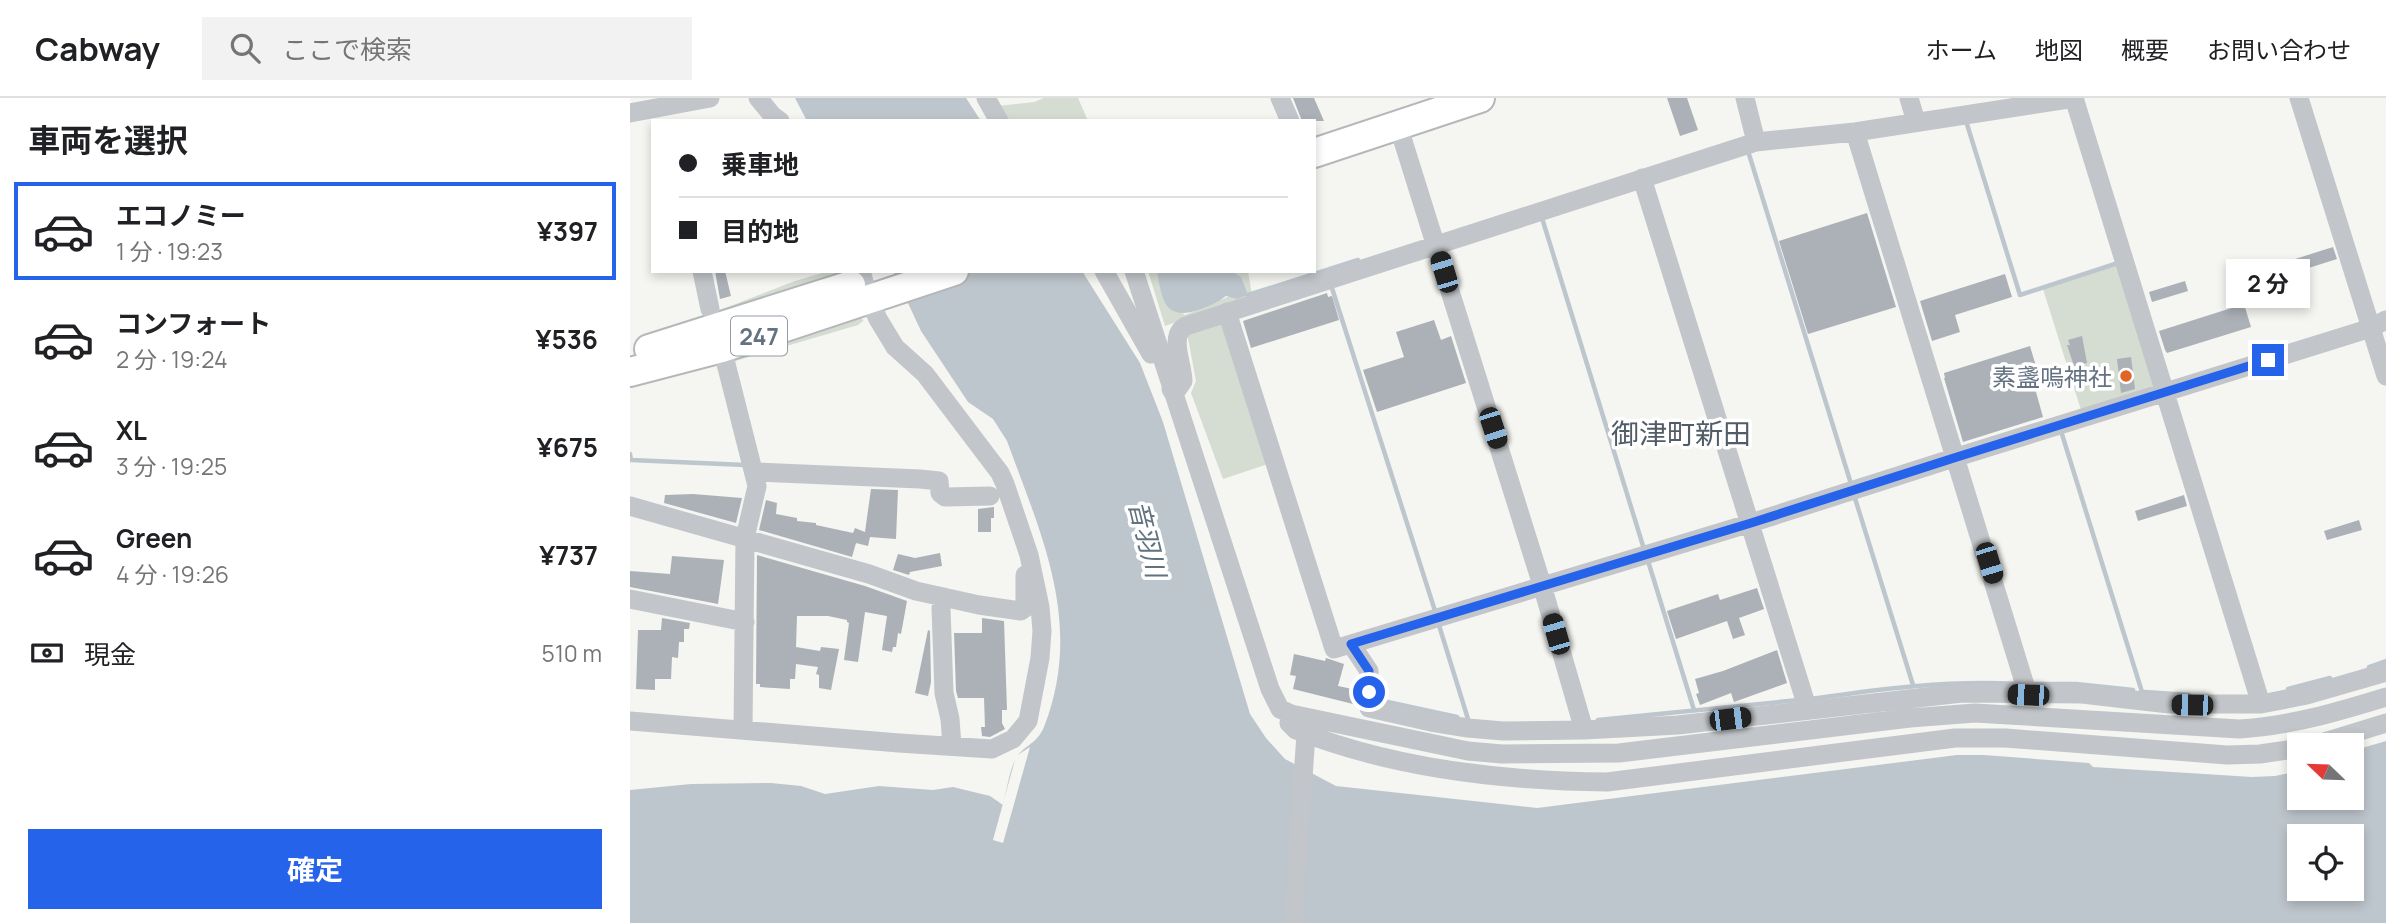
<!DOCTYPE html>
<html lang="ja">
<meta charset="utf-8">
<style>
body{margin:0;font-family:Manrope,"Noto Sans JP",sans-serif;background:#f2f2f2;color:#202124;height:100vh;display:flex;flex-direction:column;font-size:26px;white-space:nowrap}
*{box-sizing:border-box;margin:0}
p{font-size:23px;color:#757577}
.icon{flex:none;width:38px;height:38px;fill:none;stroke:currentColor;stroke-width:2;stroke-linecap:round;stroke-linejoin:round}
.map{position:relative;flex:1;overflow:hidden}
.details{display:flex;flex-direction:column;background:#fff;width:630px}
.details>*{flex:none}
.hud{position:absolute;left:21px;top:21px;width:665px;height:154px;border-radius:0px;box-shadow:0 4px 10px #0003;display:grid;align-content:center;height:154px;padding:0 28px;background:#fff}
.needle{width:46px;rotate:293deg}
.fabs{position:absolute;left:1657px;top:635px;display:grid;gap:14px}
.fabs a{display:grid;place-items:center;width:77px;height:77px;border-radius:0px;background:#fff;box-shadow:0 4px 10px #0003;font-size:35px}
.end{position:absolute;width:32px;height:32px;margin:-16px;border:9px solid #2563eb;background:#fff;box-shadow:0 0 0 4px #fff}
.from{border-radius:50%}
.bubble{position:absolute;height:49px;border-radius:0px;background:#fff;box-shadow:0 4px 10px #0003;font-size:23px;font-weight:700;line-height:49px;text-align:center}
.car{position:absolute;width:21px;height:42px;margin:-21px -10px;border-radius:9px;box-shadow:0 0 5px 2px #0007;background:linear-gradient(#222 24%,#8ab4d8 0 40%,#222 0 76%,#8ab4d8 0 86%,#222 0)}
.hud b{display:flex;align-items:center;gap:24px;height:66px;font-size:26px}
.hud b+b{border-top:2px solid #e0e0e0}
.hud i{width:18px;height:18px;background:#202124}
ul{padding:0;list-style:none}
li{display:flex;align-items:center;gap:21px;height:98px;margin:0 14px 10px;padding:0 14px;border:4px solid transparent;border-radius:0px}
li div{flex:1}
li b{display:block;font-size:26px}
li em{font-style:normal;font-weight:700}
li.on{border-color:#2563eb}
li>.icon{width:63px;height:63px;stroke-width:1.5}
h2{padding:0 28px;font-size:32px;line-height:84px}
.pay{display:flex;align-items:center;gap:18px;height:77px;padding:0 28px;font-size:26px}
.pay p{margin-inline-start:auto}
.cta{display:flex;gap:14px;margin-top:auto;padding:14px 28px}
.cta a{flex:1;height:80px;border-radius:0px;background:#2563eb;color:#fff;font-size:28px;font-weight:700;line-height:80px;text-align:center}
header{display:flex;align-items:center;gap:42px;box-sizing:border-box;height:98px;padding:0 35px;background:#fff;border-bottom:2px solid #e0e0e0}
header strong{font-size:33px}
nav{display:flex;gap:38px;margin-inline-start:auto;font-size:24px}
.search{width:490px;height:63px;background:#f2f2f2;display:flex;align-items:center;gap:18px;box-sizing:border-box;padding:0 24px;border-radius:0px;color:#757577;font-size:26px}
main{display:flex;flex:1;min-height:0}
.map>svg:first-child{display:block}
</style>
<header>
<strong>Cabway</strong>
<div class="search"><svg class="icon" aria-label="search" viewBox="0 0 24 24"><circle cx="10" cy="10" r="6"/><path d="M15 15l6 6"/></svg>ここで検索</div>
<nav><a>ホーム</a><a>地図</a><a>概要</a><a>お問い合わせ</a></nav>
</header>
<main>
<section class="details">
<h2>車両を選択</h2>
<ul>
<li class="on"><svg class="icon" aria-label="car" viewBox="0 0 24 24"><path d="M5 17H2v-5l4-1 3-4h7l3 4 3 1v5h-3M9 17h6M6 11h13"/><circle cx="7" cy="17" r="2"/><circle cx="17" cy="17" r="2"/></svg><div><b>エコノミー</b><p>1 分 · 19:23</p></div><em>¥397</em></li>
<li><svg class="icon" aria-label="car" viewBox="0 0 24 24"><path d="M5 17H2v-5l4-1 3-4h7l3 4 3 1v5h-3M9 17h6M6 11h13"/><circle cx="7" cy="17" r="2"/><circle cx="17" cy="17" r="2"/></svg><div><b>コンフォート</b><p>2 分 · 19:24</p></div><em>¥536</em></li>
<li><svg class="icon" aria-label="car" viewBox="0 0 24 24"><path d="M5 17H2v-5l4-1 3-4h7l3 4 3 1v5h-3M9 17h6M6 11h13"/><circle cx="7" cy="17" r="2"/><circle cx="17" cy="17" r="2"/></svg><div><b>XL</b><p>3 分 · 19:25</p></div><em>¥675</em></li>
<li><svg class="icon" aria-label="car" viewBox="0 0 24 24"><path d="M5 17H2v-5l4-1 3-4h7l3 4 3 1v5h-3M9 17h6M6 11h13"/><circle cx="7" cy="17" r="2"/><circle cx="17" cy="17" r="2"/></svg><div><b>Green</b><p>4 分 · 19:26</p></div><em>¥737</em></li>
</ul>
<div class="pay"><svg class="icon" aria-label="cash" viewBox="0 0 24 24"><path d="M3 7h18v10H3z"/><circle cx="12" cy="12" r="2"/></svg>現金<p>510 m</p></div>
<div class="cta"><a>確定</a></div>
</section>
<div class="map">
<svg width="1756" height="825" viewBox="0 0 1756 825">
<rect width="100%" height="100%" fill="#f5f5f1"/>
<!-- green -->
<path fill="#d5dcd2" d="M414,0H448L458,23H375L368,8L404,4Z
M1492,166L1529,288L1451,312L1413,191Z
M199,173H215L204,181L0,247L165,183Z
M518,173H527L534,202L555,217L600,198L605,173H618L622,197L535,228Z
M229,220L234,222L228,227L102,264L101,259Z
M591,222L641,365L593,381L561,295L566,283L558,240V236Z"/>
<!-- water -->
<path fill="#bec6cd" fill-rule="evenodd" d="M165,0H336L351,23H177Z
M263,173H452L510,265L533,324L620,616L636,640L655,661L706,688L907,710L1327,657H1354L1459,665L1463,669L1622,679L1645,678L1669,673L1670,700H1722V653L1756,643V825H0V692L61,686L141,685L171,688L195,696L249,688L303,692L323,689L360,698L373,707C377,692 379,673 386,660C392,649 407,646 414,629C454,526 412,439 377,343L363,321L338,304L291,233ZM1670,738H1722V791H1670Z
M527,173H605L606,176L611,179L618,197L607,201L596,198C588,204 580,208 571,211C535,224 532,203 527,173Z"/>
<!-- pier -->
<path fill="#f5f5f1" d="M400,649L373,745L363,742L386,658Z"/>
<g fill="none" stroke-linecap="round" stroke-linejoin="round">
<!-- stream -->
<path stroke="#bec6cd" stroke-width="4.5" d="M1336,23L1390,197L1488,165
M1118,53L1222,389
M912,120L1014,451
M701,187L806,516
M618,197L728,162
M1431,333L1512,594
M0,356L1,362L115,367
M1224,397L1283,587
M1018,463L1064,612
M808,524L838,621
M1739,569L1756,563
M1400,586H1446L1503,592
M1658,591L1700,580
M1515,594L1559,597
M1181,601C1250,591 1318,582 1388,586
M753,603L827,619
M968,622L1169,602"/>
</g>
<!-- building -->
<path fill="#abb1b7" d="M663,0H684L694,23H672Z
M1037,0H1057L1068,32L1050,38Z
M1237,115L1266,209L1178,236L1149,143Z
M1703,149L1707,161L1666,174L1662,162Z
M85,173H95L101,198L90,201Z
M1375,176L1382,199L1325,217L1330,234L1302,243L1290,203Z
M1555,183L1558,193L1522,204L1519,194Z
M697,195L698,199L702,198L709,222L621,250L613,223Z
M1614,206L1621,229L1537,255L1535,252L1529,233Z
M804,222L811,242L821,238L836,285L747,314L733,272L774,259L766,234Z
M1452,238L1457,265L1444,268L1437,247H1440L1438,242Z
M1400,248L1411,285L1404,287L1413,319L1333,344L1314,280H1315L1314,275Z
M1501,259L1505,291L1491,295L1487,261Z
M241,391L268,392L266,441L240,439L238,448L226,445L222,459L129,432L136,402L147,405L146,416L167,420V423L186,425V427L223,435L225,430L235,434Z
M63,396L112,400L106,425L34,405L35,397Z
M1554,397L1557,408L1508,423L1505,413Z
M364,409V420H361V434H348V411Z
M1729,422L1732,432L1697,442L1694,433Z
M310,455L312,468L280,474L279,477L263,472L268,456L285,460Z
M127,457L235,488L277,503L271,536L268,535L266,549H263L262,554L252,552L257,518L235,514L228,564L214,562L219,525L217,524V522L198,518H167L166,549L190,553L191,549L209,551L201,592L189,590V577L186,576L188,569L166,566L165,581H160V591L130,589V586H126Z
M42,458L94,462L88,506L0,489V473L40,476Z
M1127,490L1134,511L1109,520L1115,537L1103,541L1097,523L1046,541L1037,513L1088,496L1090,502Z
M32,520L60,525L59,531H54V544H49L48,560L42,559L41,581H25V592L6,591L8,532H31Z
M352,520L374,523L377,612H372V625L375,631L360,639L352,638L351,629H355L354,600H328L326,593L324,535H352Z
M298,532L300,533L301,584L298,598L285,595Z
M1147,552L1157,585L1104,604L1101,595L1070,607L1066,596L1069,595L1065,581L1093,573Z
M664,556L695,563L696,560L714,566L708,588L727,592V607L663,591L666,578L660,577Z"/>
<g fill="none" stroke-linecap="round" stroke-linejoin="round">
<defs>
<path id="highway" d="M684,55L850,0
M19,251L221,187
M0,274L92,250L324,173"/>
</defs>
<!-- highway casing -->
<use href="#highway" stroke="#b5b8bb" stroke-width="32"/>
<!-- minor -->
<path stroke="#c2c5c9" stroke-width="19" d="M128,0L143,18L150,23
M356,0L369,23
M650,0L660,23
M1115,0L1126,44
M1279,0L1286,24
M1444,0L1631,606
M1669,0L1756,278
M0,15L80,0
M768,27L912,487L954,632
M1225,34L1398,597
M1012,80L1178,612
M72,173L80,211
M474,173L521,256
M504,173L640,591L650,611L661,616L838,653L872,656L989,655L1280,620L1345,615L1609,631C1660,628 1707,614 1756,599
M597,214L704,551L721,546L739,573V610L801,624L838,630L873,633L954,632L1048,627L1332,595L1452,596L1539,606H1631L1677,597L1756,574
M92,250L127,388L115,440L113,631
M541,291L544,296L553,283C553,266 538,237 556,228L1126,44L1225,34L1445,0
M125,374L290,381L309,383L310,395L315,399L360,398
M0,408L239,476L286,493L349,507L391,513L395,510V477
M314,499L311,510L314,595L320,621L322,648
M0,501L115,524
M721,546L1121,425L1327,359L1741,230L1756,222
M661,616L659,625L666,632C762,670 874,683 977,684L1325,640H1375L1597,657L1630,656L1670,650
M0,623L269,645L362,651L383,641L398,623L410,560L412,533L410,509L399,457L375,386L370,375L295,276L265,249L248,221L239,201L231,173
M1681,648L1756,625
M663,825L676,636"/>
<!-- highway -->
<use href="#highway" stroke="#fff" stroke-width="28"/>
</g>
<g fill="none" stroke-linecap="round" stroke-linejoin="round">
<!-- route -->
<path stroke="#2563eb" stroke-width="9" d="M739,594V573L721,546L1121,425L1327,359L1638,262"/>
</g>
<!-- markers -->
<circle fill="#e06526" stroke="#fff" stroke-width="2.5" cx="1496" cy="278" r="7"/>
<g text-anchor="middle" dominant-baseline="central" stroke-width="7" stroke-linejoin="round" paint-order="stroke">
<!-- shield labels -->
<rect fill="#fff" stroke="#929ca8" stroke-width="2" x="101" y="218.5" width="56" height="39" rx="5"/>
<g font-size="23" font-weight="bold" fill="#647282">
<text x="129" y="238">247</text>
</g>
<!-- poi labels -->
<g font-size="24" fill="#647282" stroke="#fff" text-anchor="end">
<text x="1482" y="278">素盞嗚神社</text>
</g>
<!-- water labels -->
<g font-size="26" font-style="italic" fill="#60737f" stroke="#fff">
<text transform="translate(518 441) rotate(76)">音羽川</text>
</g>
<!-- quarter labels -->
<g font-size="28" fill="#525c67" stroke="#fff">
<text x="1051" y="335">御津町新田</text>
</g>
</g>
</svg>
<div class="fabs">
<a><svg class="needle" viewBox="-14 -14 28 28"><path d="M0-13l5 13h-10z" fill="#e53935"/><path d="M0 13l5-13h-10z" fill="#757577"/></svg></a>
<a><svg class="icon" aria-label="locate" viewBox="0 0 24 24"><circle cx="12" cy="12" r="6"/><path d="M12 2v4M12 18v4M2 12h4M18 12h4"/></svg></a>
</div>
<i class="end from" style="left:739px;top:594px"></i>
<i class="end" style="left:1638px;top:262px"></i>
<div class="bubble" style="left:1596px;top:161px;width:84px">2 分</div>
<i class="car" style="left:814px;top:174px;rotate:343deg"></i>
<i class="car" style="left:863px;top:330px;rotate:162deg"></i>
<i class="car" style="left:1359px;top:465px;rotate:163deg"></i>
<i class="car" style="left:926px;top:536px;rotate:344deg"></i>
<i class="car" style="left:1398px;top:597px;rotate:272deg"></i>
<i class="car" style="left:1562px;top:607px;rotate:271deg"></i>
<i class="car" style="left:1100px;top:621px;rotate:83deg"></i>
<div class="hud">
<b><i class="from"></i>乗車地</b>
<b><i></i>目的地</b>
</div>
</div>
</main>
